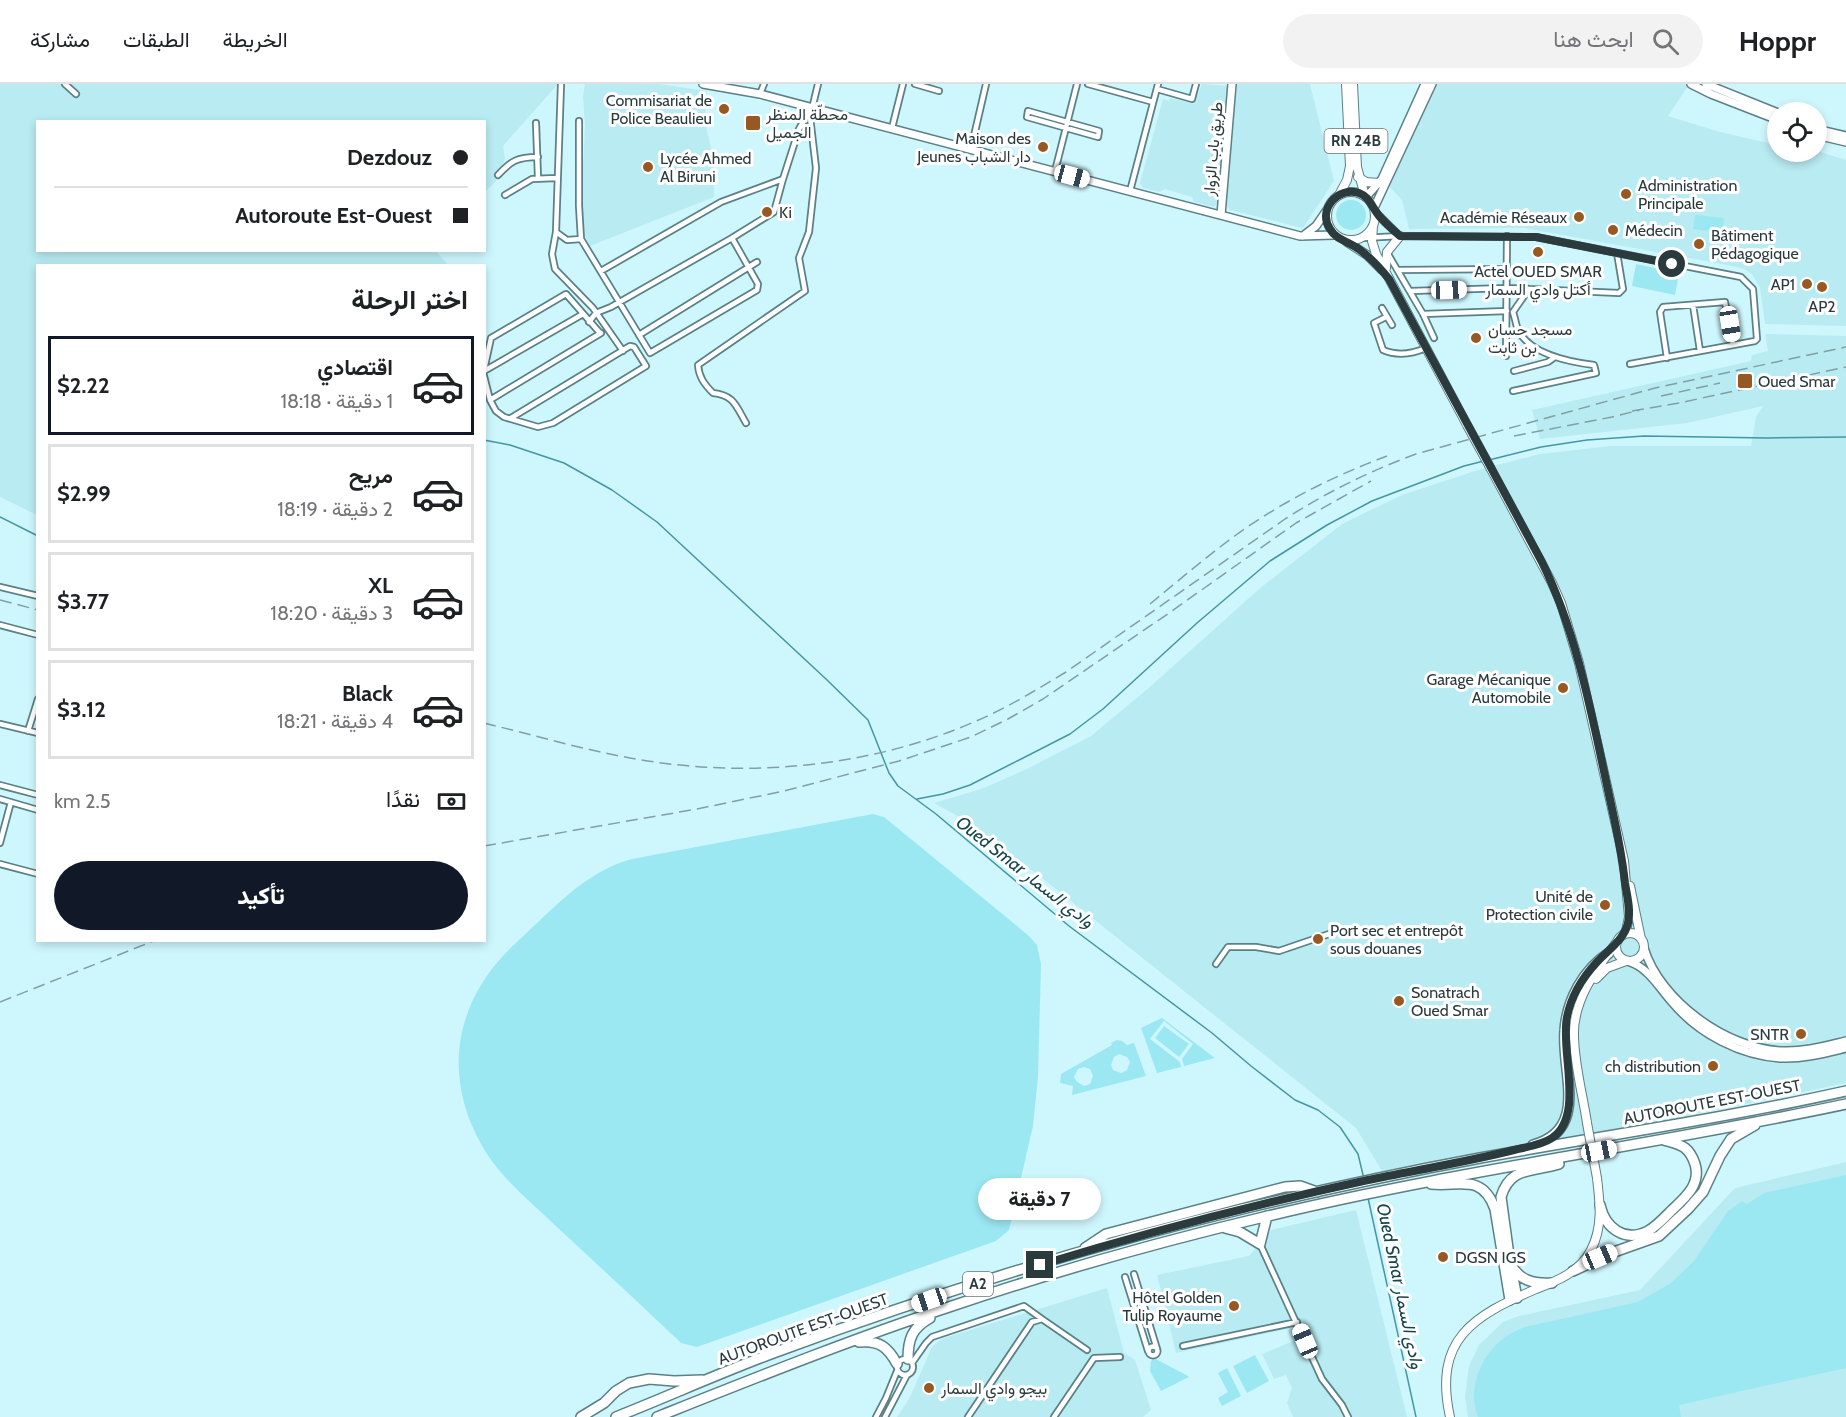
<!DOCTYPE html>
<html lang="ar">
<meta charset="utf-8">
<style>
body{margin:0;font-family:Cabin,Vazirmatn,sans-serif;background:#f2f2f2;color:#202124;direction:rtl;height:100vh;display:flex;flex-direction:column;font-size:22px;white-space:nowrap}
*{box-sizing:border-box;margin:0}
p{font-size:20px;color:#757577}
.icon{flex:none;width:33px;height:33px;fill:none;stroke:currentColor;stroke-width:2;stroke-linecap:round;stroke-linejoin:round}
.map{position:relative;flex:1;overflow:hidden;direction:ltr}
.drawer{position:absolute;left:36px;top:180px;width:450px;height:678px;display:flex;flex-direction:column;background:#fff;border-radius:0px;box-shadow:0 3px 9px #0003;direction:rtl}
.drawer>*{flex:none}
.hud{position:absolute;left:36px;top:36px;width:450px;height:132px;border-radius:0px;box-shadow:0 3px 9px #0003;direction:rtl;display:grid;align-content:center;height:132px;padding:0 18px;background:#fff}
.buttons{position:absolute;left:1767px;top:18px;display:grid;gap:12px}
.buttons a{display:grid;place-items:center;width:60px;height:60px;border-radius:50%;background:#fff;box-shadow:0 3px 9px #0003;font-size:30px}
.end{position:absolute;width:27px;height:27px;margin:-14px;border:8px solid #2a3a3d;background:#fff;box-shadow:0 0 0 3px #fff}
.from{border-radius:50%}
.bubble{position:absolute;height:42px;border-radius:21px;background:#fff;box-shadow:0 3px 9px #0003;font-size:20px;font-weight:800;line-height:42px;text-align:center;direction:rtl}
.car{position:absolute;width:18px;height:36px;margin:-18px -9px;border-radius:8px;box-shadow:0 0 4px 2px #0007;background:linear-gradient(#fff 24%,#345 0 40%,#fff 0 76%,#345 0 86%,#fff 0)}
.hud b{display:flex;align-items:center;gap:21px;height:57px;font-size:22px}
.hud b+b{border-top:2px solid #e0e0e0}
.hud i{width:15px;height:15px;background:#202124}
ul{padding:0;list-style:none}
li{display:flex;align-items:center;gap:18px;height:99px;margin:0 12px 9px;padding:0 6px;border:3px solid #e0e0e0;border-radius:0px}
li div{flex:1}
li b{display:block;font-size:22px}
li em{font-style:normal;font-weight:800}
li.on{border-color:#111827}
li>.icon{width:54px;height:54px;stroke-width:1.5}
h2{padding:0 18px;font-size:27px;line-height:72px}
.pay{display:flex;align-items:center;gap:15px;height:66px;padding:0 18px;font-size:22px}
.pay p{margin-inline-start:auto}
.action{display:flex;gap:12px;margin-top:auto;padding:12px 18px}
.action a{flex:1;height:69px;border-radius:36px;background:#111827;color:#fff;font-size:24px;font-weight:800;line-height:69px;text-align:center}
header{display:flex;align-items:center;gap:36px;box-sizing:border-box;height:84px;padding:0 30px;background:#fff;border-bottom:2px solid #e0e0e0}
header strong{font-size:28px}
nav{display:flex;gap:33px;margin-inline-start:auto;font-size:21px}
.search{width:420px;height:54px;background:#f2f2f2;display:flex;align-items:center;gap:15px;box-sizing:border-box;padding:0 21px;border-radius:33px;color:#757577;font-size:22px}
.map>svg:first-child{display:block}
</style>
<header>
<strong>Hoppr</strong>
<div class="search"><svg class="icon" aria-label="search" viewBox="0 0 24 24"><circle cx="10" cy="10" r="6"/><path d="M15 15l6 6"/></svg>ابحث هنا</div>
<nav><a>الخريطة</a><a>الطبقات</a><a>مشاركة</a></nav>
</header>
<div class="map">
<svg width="1846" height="1333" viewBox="0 0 1846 1333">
<rect width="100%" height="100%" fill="#cef7fd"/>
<!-- built -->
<path fill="#b9ebf2" d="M0,0H558L503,62L505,75L496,97L485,108L484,38H38V166H435L448,181L38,182L37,431L0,413Z
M585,0H658L707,7L705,38L713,72L714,113L590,162L584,150L581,124L585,41L583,12Z
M1202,0L1230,2L1223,58L1231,59L1237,0H1310L1334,97L1303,144L1230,126L1227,122L1229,88L1220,89L1218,119L1214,123L1194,118L1192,113L1165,105L1160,108L1143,104L1140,99L1163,15L1169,17L1170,14L1194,20Z
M1437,0H1685L1688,2L1668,32L1720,48L1777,61L1778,68L1817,67L1846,76V242L1765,240L1760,204L1752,190L1744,185L1727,181L1524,144L1409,145L1402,116L1388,101Z
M1765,250L1846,252V999L1562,1058L1382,1087L1356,1044L1037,790L963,735L934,719L981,705L1027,685L1091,652L1151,602L1259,505L1342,440L1402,411L1478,386L1540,370L1611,362H1751L1756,333L1763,322L1687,339L1540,355L1532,326L1751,277L1752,271L1768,267Z
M1846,1078V1333H1468L1465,1313L1469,1282L1479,1261L1503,1238L1519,1232L1640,1206L1735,1104Z
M1356,1126L1407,1333H1293L1287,1319L1292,1304L1286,1291L1274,1295L1262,1270L1293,1257L1287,1245L1176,1269L1157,1191L1249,1172L1271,1146Z
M1107,1204L1124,1269L1135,1276L1151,1326L1143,1333H897L909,1315L932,1263L941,1255Z"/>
<!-- green -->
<path fill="#9be8f3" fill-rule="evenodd" d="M1336 131a15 15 0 1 1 30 0a15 15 0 1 1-30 0Z
M1695,131L1724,134L1723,149L1693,145Z
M1636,180L1679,189L1675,211L1632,202Z
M873,730L884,733L1028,851L1037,861L1041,880L1038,993L1033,1042L1009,1146L996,1157L697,1263L681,1259C640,1220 599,1182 558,1144C531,1118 499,1093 481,1060C440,986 457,911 519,856C554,824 586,787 632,775Z
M1162,934L1215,974L1184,982L1182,975L1193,960L1164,937L1150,955L1180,978L1181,983L1157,989L1141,944Z
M1164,942L1189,960L1179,973L1155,954Z
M1117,956L1122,957L1127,961L1134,959L1146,992L1072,1011L1073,1002L1060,999L1061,990L1112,961L1111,959ZM1119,970L1127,973L1130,978L1127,986L1121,989L1113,986L1111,981L1114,973ZM1084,983L1090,985L1093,992L1090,1000L1084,1002L1077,998L1074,993L1078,985Z
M1846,1091V1284L1679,1321L1681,1333H1478C1476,1326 1473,1317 1474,1310C1476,1279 1496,1253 1525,1243L1638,1218L1671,1199L1694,1177L1728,1127L1742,1117L1747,1120L1764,1109Z
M1255,1271L1269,1297L1247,1309L1233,1282Z
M1154,1274L1188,1292L1189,1293L1161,1307L1150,1287L1151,1277Z
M1227,1284L1241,1312L1222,1322L1218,1314L1228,1308L1218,1289Z"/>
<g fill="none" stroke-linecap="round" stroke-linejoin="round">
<!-- stream -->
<path stroke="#4496a2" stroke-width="1.5" d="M484,356L510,361L564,379L612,406L657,438L826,595L868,636L889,689L898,702L936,730L1069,842L1212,949L1251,982L1295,1016L1318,1026L1340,1043L1358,1070L1364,1095
M1489,376L1541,363L1587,356L1644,352L1767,354L1846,353
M0,433L38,452
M917,715L943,710L970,701L1070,650L1103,625L1197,539L1270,477L1327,441L1372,417L1464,382L1484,377
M1368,1114L1416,1333"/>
<defs>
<path id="street" d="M65,0L76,10
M561,0L556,148L567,156L581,155
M915,0L939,7
M1088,0L1153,18
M1157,5L1192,15L1196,0
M760,10L764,0
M1028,27L1099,47L1098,53L1027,33Z
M579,37V122L581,155L650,269L757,206L758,200L732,154
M536,39L538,94
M892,44L903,0
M971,65L986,0
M1055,87L1077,0
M498,91C511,77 517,73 538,73
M1130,107L1158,0
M505,111L532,95L557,94
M1375,127L1400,152
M556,148L552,170L555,185L593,224L623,267
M1363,154L1400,152L1536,153L1741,193L1753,205L1757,255L1755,257L1630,280
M1388,170L1423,230L1434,254
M1398,186L1507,185
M601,187L721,118L783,95L799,45L810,26
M1410,207L1507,204L1619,209L1623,205L1617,169
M1693,221L1700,267
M1382,224L1392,241
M1423,230L1507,227
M1386,233L1374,239L1383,266C1397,272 1412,270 1426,264
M589,238L596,229L611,223L732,154L774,128L783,95
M639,251L757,178
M1506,272L1507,152
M1667,274L1660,228L1663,223L1725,218L1733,261
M484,286L491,254L566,210L600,249
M484,287L583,230
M1514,287L1548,278L1555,273
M484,292L490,316L496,327L504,333L538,343L553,339L646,282L634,263L630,262L511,334
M1513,307L1596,289L1594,281C1570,278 1530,270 1518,246C1516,241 1515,234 1513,228L1529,205
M490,316L601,249
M746,339C736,322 734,311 713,309C704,300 699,293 698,281L805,207L799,174L809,148L816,84L810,33L818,0
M0,503L38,512
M0,541L38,551
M0,640L38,649
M28,647L38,615
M0,701L38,711
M0,715L38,726
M0,759L11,718
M0,780L38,790
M1216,880L1228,863H1256L1279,867L1329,850
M1260,1160L1322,1295L1342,1321L1348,1333
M1134,1190L1157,1265
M1125,1193L1148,1267
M1183,1262L1297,1238
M1148.5 1267a4.5 4.5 0 1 1 9 0a4.5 4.5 0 1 1-9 0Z
M897 1283a8 8 0 1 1 16 0a8 8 0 1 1-16 0Z
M912,1279L926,1259L932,1253L1024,1222L1042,1235
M876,1333L886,1314L897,1287
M885,1333L907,1291
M968,1333L1032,1238L1042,1235L1087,1266
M1054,1333L1094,1274L1120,1273"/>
<path id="secondary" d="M703,0L760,10L1300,152L1334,151
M1691,0L1711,10L1778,36
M1706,0L1778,29
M1816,45L1846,52
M1816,51L1846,58
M1366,113L1382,95L1425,0
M1374,124L1432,0
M1221,131L1232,0
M1303,152L1316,142L1327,126
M1644,864C1660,917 1727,965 1782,967C1804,968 1825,962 1846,957
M1630,878C1649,884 1660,905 1673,919C1699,950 1741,972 1782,974C1803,975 1825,969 1846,964"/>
<path id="primary" d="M1353,0L1357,83L1365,112
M1358,93L1366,98L1379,99
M1327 132a24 24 0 1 1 48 0a24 24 0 1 1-48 0Z
M1339,111L1347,96L1350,82L1346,0
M1373,142L1372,157L1376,170L1467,341
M1347,158L1367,171L1382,186
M1386,184L1387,168L1400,152
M1491,385L1552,499L1561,519L1579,579L1624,777L1629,833L1626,847L1622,852
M1630,802L1641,855
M1616 863a14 14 0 1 1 28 0a14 14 0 1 1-28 0Z
M1596,895L1607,884L1626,877
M1587,1039C1583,1011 1574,980 1574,951C1573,917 1596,885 1616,859
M1450,1333C1433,1255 1473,1232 1536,1205C1557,1197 1580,1188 1591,1166C1603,1143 1600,1119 1597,1094"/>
<path id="highway" d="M1533,1061C1590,1046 1561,987 1565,946C1567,916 1584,885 1609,869
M1431,1100C1460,1103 1482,1089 1495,1125L1510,1216
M1600,1121C1605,1144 1625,1159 1648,1147C1657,1142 1665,1133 1672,1126C1686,1113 1701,1100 1695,1080C1693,1074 1690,1068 1685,1064C1680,1060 1670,1058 1664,1056
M1225,1144L1240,1148L1260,1160L1267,1132
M1085,1164L1106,1150L1285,1103L1300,1102L1317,1108
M1511,1183L1517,1214
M1573,1187L1614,1168L1659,1152L1688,1125L1703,1108L1720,1072L1731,1055L1755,1041
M1552,1199C1534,1200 1519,1197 1510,1179L1501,1113C1510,1082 1533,1088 1559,1080
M859,1258C879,1256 888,1263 897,1280
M908,1275C908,1255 912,1244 930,1234
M581,1333L604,1319L616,1307L629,1299L649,1295L674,1297L702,1296
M616,1333C669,1312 722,1288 776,1268C928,1212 1084,1163 1242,1125C1321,1106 1400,1089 1480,1074C1602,1052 1725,1034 1846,1007
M657,1333C755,1294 852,1255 952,1222C1056,1187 1162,1157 1268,1132C1459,1086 1654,1061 1846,1020"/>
</defs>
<!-- street casing -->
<use href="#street" stroke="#5b8085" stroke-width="8"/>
<!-- secondary casing -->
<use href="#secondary" stroke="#5b8085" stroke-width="10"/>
<!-- primary casing -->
<use href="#primary" stroke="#5b8085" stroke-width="10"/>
<!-- highway casing -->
<use href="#highway" stroke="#5b8085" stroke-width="12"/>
<!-- street -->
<use href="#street" stroke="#fff" stroke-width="4.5"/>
<!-- secondary -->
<use href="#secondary" stroke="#fff" stroke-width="7"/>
<!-- primary -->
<use href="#primary" stroke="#fff" stroke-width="8"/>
<!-- highway -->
<use href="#highway" stroke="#fff" stroke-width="9"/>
<!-- rail -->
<path stroke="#829fa4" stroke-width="1.5" stroke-dasharray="12 6" stroke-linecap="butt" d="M1661,312L1720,299
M1632,327L1679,319L1846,283
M1514,352L1612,333L1640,326
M0,516L38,526
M1150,520C1178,497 1206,473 1236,451C1283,417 1334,392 1387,372
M484,639C533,651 581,665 630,674C744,695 868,684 974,638C1007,624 1036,606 1066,588L1285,435C1327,408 1370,387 1416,370L1655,304L1846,263
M484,762L697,725L784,707L899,677L971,653L1008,635L1043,615L1169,529L1296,439L1371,397
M0,918L156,856"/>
<defs>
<path id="primary-bridge" d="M1467,341L1491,385
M1587,1039L1597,1094"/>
</defs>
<!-- primary-bridge casing -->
<use href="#primary-bridge" stroke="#5b8085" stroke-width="10" stroke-linecap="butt"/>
<!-- primary-bridge -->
<use href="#primary-bridge" stroke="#fff" stroke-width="8"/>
</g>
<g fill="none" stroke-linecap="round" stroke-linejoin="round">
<!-- route -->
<path stroke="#2a3a3d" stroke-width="8" d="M1040,1181C1148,1148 1257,1120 1368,1096C1417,1086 1466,1078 1514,1066C1526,1063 1542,1061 1552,1054C1585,1032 1560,967 1567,933C1571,913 1583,893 1597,878C1608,866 1624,856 1628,839C1631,826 1627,812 1625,799C1622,772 1617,747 1611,720C1593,638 1579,554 1542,478L1389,195C1380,184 1371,174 1360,166C1350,158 1336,156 1330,145C1317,126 1338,102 1359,109C1370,113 1372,124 1380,133C1386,140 1393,146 1400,152L1536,153L1672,180"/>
</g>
<!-- markers -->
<g fill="#985821" stroke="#fff" stroke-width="2">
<circle cx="724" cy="25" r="6"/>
<rect x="745" y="31" width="16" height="16" rx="3"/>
<circle cx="1043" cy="63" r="6"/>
<circle cx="648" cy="83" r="6"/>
<circle cx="1626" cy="110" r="6"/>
<circle cx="767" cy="128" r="6"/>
<circle cx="1579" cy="133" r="6"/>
<circle cx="1613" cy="146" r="6"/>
<circle cx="1699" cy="160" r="6"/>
<circle cx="1538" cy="168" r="6"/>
<circle cx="1807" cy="200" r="6"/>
<circle cx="1822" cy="203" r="6"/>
<circle cx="1476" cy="254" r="6"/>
<rect x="1737" y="289" width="16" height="16" rx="3"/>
<circle cx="1563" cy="604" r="6"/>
<circle cx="1605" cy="821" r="6"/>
<circle cx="1318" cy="855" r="6"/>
<circle cx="1399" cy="917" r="6"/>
<circle cx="1801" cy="950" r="6"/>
<circle cx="1713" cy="982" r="6"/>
<circle cx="1443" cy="1173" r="6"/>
<circle cx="1234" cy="1222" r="6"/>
<circle cx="929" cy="1304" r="6"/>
</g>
<g text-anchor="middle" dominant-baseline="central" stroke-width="6" stroke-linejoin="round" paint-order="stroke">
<!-- shield labels -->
<g fill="#fff" stroke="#6a7577" stroke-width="1.5">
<rect x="1324.5" y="45" width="63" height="24" rx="4.5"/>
<rect x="963" y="1188" width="30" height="24" rx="4.5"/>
</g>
<g font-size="15" font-weight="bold" fill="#2a3a3d">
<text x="1356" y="57">RN 24B</text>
<text x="978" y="1200">A2</text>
</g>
<!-- poi labels -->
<g font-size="16" fill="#2a3a3d" stroke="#fff" text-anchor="start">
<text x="712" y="16" text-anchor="end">Commisariat de<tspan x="712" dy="18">Police Beaulieu</tspan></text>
<text x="766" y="30">محطّة المنظر<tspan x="766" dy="18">الجميل</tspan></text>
<text x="1031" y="54" text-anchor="end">Maison des<tspan x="1031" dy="18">Jeunes دار الشباب</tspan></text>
<text x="660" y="74">Lycée Ahmed<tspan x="660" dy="18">Al Biruni</tspan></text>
<text x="1638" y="101">Administration<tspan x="1638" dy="18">Principale</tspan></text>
<text x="779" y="128">Ki</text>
<text x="1567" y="133" text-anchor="end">Académie Réseaux</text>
<text x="1625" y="146">Médecin</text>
<text x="1711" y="151">Bâtiment<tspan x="1711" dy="18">Pédagogique</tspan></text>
<text x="1538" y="187" text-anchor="middle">Actel OUED SMAR<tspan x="1538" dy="18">أكتل وادي السمار</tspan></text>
<text x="1795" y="200" text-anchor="end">AP1</text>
<text x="1822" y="222" text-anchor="middle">AP2</text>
<text x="1488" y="245">مسجد حسان<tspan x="1488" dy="18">بن ثابت</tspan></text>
<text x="1758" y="297">Oued Smar</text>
<text x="1551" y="595" text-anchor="end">Garage Mécanique<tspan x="1551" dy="18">Automobile</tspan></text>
<text x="1593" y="812" text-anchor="end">Unité de<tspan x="1593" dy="18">Protection civile</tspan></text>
<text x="1330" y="846">Port sec et entrepôt<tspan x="1330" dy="18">sous douanes</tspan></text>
<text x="1411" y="908">Sonatrach<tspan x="1411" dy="18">Oued Smar</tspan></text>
<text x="1789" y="950" text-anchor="end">SNTR</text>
<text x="1701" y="982" text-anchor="end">ch distribution</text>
<text x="1455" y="1173">DGSN IGS</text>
<text x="1222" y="1213" text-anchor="end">Hôtel Golden<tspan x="1222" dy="18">Tulip Royaume</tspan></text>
<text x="941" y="1304">بيجو وادي السمار</text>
</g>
<!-- street labels -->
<g font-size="16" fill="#2a3a3d" stroke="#fff">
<text transform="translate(1213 65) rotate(-85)">طريق باب الزوار</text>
<text transform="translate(1712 1018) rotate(-11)">AUTOROUTE EST-OUEST</text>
<text transform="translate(803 1245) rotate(-20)">AUTOROUTE EST-OUEST</text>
</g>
<!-- water labels -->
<g font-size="18" font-style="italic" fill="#14464c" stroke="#fff">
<text transform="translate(1025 788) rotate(38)">Oued Smar وادي السمار</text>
<text transform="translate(1400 1202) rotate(78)">Oued Smar وادي السمار</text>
</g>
</g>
</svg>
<div class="buttons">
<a><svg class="icon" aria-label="locate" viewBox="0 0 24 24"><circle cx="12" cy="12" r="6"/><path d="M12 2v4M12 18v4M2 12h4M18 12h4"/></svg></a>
</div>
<i class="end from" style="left:1672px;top:180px"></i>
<i class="end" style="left:1040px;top:1181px"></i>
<div class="bubble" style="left:978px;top:1094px;width:123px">7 دقيقة</div>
<i class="car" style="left:1072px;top:92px;rotate:105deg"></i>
<i class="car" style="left:1449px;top:206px;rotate:88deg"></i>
<i class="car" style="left:1730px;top:240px;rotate:171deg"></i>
<i class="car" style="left:1599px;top:1067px;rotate:79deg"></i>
<i class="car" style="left:1600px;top:1173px;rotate:67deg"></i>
<i class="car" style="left:929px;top:1216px;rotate:251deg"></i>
<i class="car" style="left:1305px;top:1257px;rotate:337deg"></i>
<div class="hud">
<b><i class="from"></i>Dezdouz</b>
<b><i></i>Autoroute Est-Ouest</b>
</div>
<section class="drawer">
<h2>اختر الرحلة</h2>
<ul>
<li class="on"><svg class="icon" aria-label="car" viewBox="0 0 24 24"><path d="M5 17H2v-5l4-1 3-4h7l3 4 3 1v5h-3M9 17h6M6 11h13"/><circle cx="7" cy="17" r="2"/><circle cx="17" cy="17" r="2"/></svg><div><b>اقتصادي</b><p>1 دقيقة · 18:18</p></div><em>$2.22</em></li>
<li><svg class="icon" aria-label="car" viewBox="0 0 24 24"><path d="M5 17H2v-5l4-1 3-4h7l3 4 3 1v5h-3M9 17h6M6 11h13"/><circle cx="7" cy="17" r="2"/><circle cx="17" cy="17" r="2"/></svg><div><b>مريح</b><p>2 دقيقة · 18:19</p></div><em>$2.99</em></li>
<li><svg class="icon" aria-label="car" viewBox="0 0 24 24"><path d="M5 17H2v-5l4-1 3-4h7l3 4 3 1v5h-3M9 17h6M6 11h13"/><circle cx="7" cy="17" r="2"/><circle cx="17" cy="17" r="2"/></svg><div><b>XL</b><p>3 دقيقة · 18:20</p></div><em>$3.77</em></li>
<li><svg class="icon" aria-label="car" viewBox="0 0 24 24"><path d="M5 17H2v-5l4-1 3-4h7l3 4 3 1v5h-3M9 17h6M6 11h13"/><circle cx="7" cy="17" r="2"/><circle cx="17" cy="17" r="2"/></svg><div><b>Black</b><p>4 دقيقة · 18:21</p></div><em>$3.12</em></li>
</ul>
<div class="pay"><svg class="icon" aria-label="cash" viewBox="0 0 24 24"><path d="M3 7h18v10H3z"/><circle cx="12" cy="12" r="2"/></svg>نقدًا<p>2.5 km</p></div>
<div class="action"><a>تأكيد</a></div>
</section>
</div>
